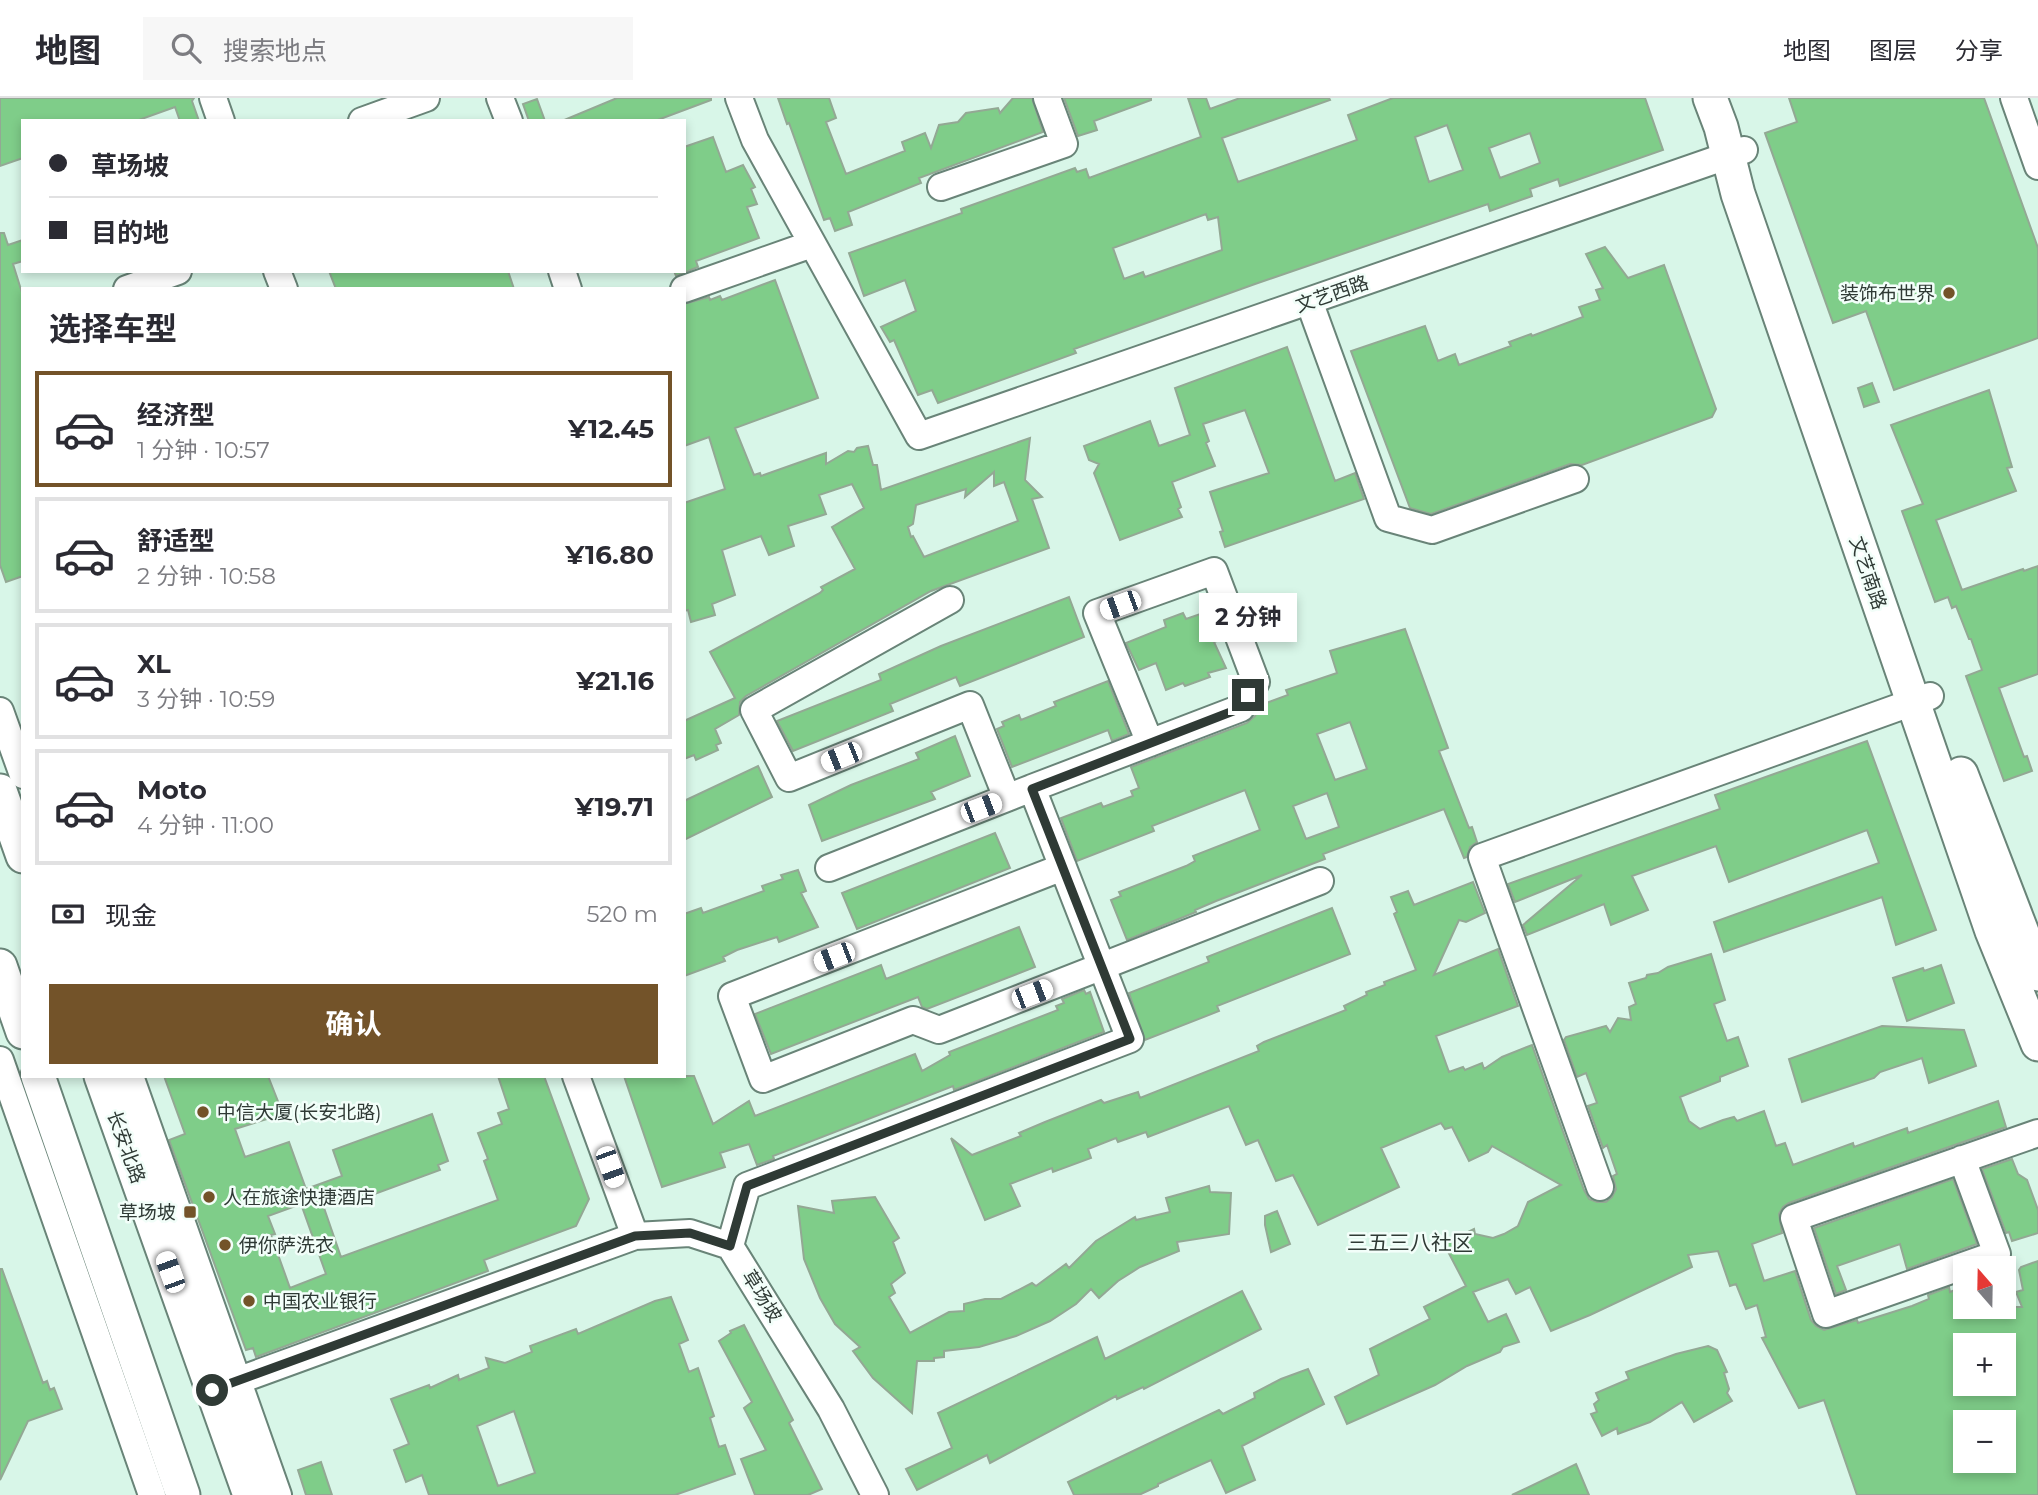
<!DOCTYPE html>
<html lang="zh">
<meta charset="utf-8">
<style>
body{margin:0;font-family:Montserrat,"Noto Sans SC",sans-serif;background:#f7f7f7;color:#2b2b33;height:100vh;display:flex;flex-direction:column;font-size:26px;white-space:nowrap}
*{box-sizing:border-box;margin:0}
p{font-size:23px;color:#7c7c81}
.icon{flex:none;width:38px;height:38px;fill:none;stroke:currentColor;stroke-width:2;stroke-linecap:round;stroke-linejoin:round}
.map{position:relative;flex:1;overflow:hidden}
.details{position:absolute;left:21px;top:189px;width:665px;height:791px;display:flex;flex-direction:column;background:#fff;border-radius:0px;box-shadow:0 4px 10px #0003}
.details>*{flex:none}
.top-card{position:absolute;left:21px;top:21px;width:665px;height:154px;border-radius:0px;box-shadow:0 4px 10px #0003;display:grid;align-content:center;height:154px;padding:0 28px;background:#fff}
.needle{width:46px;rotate:340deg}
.fabs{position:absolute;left:1953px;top:1158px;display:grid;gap:14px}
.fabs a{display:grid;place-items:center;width:63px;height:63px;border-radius:0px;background:#fff;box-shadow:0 4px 10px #0003;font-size:35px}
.end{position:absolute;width:32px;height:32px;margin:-16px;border:9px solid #2f3a35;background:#fff;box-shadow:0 0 0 4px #fff}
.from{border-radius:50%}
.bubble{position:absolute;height:49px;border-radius:0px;background:#fff;box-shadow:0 4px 10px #0003;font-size:23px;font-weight:700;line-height:49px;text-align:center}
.car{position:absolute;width:21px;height:42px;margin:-21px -10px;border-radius:9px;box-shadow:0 0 5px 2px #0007;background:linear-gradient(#fff 24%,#345 0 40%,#fff 0 76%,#345 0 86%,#fff 0)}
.top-card b{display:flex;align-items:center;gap:24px;height:66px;font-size:26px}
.top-card b+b{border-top:2px solid #e1e1e2}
.top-card i{width:18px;height:18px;background:#2b2b33}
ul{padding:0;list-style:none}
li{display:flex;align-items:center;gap:21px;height:116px;margin:0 14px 10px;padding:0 14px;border:4px solid #e1e1e2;border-radius:0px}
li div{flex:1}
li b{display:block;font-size:26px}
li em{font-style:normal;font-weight:700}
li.current{border-color:#735329}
li>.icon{width:63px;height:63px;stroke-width:1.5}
h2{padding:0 28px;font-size:32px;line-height:84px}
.pay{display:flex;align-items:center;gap:18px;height:77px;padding:0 28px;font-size:26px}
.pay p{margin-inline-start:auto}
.button{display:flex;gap:14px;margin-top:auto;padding:14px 28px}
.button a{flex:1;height:80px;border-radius:0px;background:#735329;color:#fff;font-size:28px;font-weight:700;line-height:80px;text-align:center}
header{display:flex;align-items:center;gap:42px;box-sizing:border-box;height:98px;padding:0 35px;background:#fff;border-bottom:2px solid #e1e1e2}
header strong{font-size:33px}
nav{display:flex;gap:38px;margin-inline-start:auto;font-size:24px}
.search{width:490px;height:63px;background:#f7f7f7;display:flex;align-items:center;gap:18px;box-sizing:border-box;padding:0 24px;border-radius:0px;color:#7c7c81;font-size:26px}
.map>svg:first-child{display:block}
</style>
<header>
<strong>地图</strong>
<div class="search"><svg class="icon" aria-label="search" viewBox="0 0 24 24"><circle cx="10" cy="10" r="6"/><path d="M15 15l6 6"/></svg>搜索地点</div>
<nav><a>地图</a><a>图层</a><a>分享</a></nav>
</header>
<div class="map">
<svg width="2038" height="1397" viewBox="0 0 2038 1397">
<rect width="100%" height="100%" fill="#d8f6e8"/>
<!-- building -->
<path fill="#7fcd89" stroke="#93a894" stroke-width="2" fill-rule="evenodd" d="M0,0H194L192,3L199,23H180L175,9L136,23H23V60L0,68Z
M617,0H711V2L655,23H562Z
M778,0H829L836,20L826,24L846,76L905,53L902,44L925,35L931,50L939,27L958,24L966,15L998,10L1000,15L1013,0H1032L1043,34L919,80L921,85L848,114L852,127L835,133L830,120L824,122L789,25L787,26Z
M1064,0H1151V2L1094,23L1097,32L1078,38Z
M1188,0H1206L1210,11L1240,0H1329L1330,2L1222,40L1238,84L1357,42L1348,17L1393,0H1645L1663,52L1560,88L1558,81L1530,91L1532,98L1490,113L1488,106L1255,186L1074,251L1076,255L938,305L932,292L918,297L894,242L890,244L881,229L916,213L905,182L864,198L849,155L962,115L961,111L1075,70L1077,74L1086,71L1089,80L1201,39ZM1447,27L1463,72L1429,84L1415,39ZM1530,35L1540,65L1500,80L1489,50ZM1206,116L1208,122L1218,119L1222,152L1145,179L1143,174L1124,181L1113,150Z
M1789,0H1984L2038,150V240L1894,292L1866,213L1833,225L1765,35L1797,24Z
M537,1L545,23H529L523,6Z
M713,39L726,74L743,67L755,89L751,91L757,106L747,109L759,140L696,163L698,169L676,178L674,173H684V49Z
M0,135H4L8,147L23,142V163L13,166L23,198V478L6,484L0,467Z
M1605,149L1628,180L1664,167L1716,311L1712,319L1582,367L1570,366L1431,416L1410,410L1351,253L1425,228L1438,263L1455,256L1459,267L1511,248L1509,244L1531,236L1532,238L1583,219L1579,209L1600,202L1596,192L1603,190L1586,156Z
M329,173H508L514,191H336Z
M775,182L818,300L735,330L754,377L760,375L761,378L826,355V366L848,353L854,354L857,350L868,348L873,367H877L881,392L1030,340L1025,382L1042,399L1032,401L1049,450L931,493L746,598L740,604L739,617L715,631L721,645L716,647L718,652L696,662L694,657L684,661V623L735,600L710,554L820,495L823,492L821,489L855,471L832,429L864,410L852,386L819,397L826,416L788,428L794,448L769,457L761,438L722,452L735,497L712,506L715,517L691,524L688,512L684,513V405L725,391L709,339L684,348V206L709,199L710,202L720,198L722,202ZM994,374V388L1004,384L1018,423L924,459L913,438L911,439L908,429L913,426L916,407L966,391L965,399Z
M1287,249L1335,383L1355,375L1364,401L1225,449L1220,434L1223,433L1210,394L1269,375L1245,312L1203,326L1209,343L1206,345L1215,368L1172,384L1181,409L1178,411L1182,419L1120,442L1094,375L1099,366L1089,362L1084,348L1150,323L1159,348L1190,337L1175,290Z
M1872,285L1879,304L1864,309L1858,290Z
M1989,292L2012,369L2007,370L2016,393L1936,422L1962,492L2023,471L2024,473L2038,468V576L1999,590L2024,659L2027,658L2032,673L2004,683L1966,578L1982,572L1971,541H1969L1956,508L1952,510L1948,499L1935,504L1902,413L1923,406L1891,327Z
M1069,499L1084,539L960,588L956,579L890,606L893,613L793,653L777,623L881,582L879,576L941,548Z
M1212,512L1223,541L1214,544L1226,570L1208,575L1210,579L1185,588L1183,585L1166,592L1156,565L1139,572L1126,545L1166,529L1164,522L1183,515L1186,521Z
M1405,531L1448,650L1439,653L1469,730L1472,729L1477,744L1470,749L1467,759L1464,760L1444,711L1323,756L1325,761L1216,803L1195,812L1196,814L1127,842L1111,802L1121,798L1119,794L1186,768L1195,763L1193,758L1260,732L1245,692L1152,728L1154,733L1077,763L1061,720L1101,705L1103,709L1133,698L1131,693L1139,690L1131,669L1247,625L1255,618L1261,607L1288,597L1286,592L1337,575L1330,553ZM1350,624L1367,671L1335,682L1317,636ZM1327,695L1339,729L1306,741L1293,708Z
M1108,583L1129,636L1112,643L1108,632L1012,669L997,631L1004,628L1002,624L1019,617L1021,622L1056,608L1054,604Z
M955,638L970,678L931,694L935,701L822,743L809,707L851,687L919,661L916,655Z
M1867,643L1936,832L1896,847L1882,799L1724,854L1714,824L1879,765L1867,732L1729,784L1716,748L1632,778L1648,812L1611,827L1604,806L1527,837L1523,827L1582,777L1515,804L1508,786L1720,711L1715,697Z
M758,668L772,699L684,742V703Z
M995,735L1010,770L857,831L842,795Z
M798,772L806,793L801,795L818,829L779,844L777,839L737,852L723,859L725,863L684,878V816L701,810L703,815L764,793L762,788L783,781L781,777Z
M1473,784L1485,815L1466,824L1459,822L1434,877L1498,851L1518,908L1436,938L1449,974L1463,969L1465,972L1482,965L1484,971L1502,959L1532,947L1584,1092L1589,1101L1597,1104H1606L1612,1099L1616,1091L1613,1078L1617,1076L1607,1047L1603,1050L1588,1008L1597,1005L1586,975L1577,979L1564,942L1566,939L1606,928L1610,934L1618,920L1631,922L1629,909L1636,906L1629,885L1646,880L1647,877L1658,875L1668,869L1711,856L1725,902L1714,906L1727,943L1738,939L1748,968L1720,979V983L1680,999L1689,1023L1700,1031L1723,1022L1734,1019L1737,1023L1764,1013L1776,1048L1785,1045L1793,1067L1853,1045L1854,1049L1907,1030L1908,1035L1998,1003L2006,1029L1789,1105L1783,1109L1779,1116L1782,1135L1752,1146L1764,1183L1795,1173L1811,1222L1816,1228L1824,1232L1857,1222L1858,1225L1912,1208L1929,1201L1928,1197L1949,1189L1950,1194L1965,1188V1209H2022L2016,1194L2023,1192L2019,1172L2021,1169L2038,1163V1397H1857L1824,1302L1799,1310L1762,1240L1766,1239L1757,1207L1746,1211L1736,1186L1730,1188L1718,1153L1688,1157L1692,1169L1590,1217L1551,1233L1530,1189L1516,1196L1508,1181L1473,1194L1488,1224L1506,1216L1519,1244L1503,1249L1500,1254L1467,1268L1435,1287L1347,1326L1335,1299L1379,1277L1370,1251L1430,1221L1424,1209L1466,1188L1444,1146L1474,1131L1475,1136L1493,1140L1504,1136L1518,1128L1528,1104L1561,1087L1492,1048L1488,1054L1469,1063L1452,1029L1445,1031L1441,1025L1381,1050L1399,1089L1318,1127L1293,1077L1276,1083L1258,1042L1246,1047L1229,1008L1148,1039L1146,1034L1118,1044L1116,1040L1088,1051L1091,1060L1053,1074L1052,1070L1010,1086L1020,1108L985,1122L951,1040L972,1057L1021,1038L1019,1035L1045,1024L1101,1002L1104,1005L1138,994L1140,1000L1259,953L1257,948L1264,944L1346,912L1344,908L1367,897L1366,894L1385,887L1384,884L1416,872L1394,816L1397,814L1391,799L1408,793L1414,807ZM1965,1248H2004V1286H1965ZM1965,1325H2004V1363H1965Z
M1332,810L1350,856L1217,908L1219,913L1145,942L1129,895L1209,864L1207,859Z
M1019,829L1035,869L927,911L922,909L918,899L771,956L755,916L881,867L886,881Z
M1941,867L1954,905L1907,923L1893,880L1923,870L1924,873Z
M1084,892L1086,896L1090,894L1104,934L954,992L953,988L773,1058L774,1061L757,1067L749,1046L720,1055L725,1069L662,1089L624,978H694L713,1026L749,1003L755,1018L915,956L922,973L950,957L949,954L1058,912L1056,908L1064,905L1062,901Z
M1882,928L1964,932L1976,968L1929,985L1922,960L1880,974L1874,980L1802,1004L1789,961Z
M164,978H268L283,1016L235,1031L245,1059L289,1044L306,1091L342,1078L333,1052L432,1016L448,1063L438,1067L440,1072L361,1101L359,1096L323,1107L341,1159L498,1102L484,1063L488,1061L478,1035L502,1026L498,1015L509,1011L498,978H544L589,1101L576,1128L484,1162L488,1173L256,1259L253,1250L246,1252L169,1042L185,1036ZM301,1106L326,1176L290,1190L271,1137L275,1136L268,1118Z
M2012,1061L2018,1076L2027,1082L2038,1112V1135L2012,1143L2009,1134L2006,1135L1982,1071Z
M1953,1081L1977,1146L1907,1171L1900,1146L1837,1168L1846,1192L1836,1196L1814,1130Z
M1209,1088L1210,1094L1231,1095L1229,1136L1177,1144L1179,1153L1140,1169L1118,1183L1099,1200L1091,1191L1076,1206L1050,1223L1016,1238L979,1249L944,1253V1259L934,1260V1263H917L912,1315L873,1280L853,1253L860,1249L835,1226L820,1200L804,1161L798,1108L834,1115L832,1103L875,1099L899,1140L893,1144L905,1175L891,1186L895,1195L889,1199L910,1235L949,1214L964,1213V1206L985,1201H1001L1032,1185L1036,1188L1066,1166L1069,1170L1096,1143L1135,1119L1136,1122L1170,1114L1166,1100Z
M1277,1113L1290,1146L1271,1154L1265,1127V1118Z
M0,1171H2L43,1285L47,1283L50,1292L54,1290L62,1311L28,1323L0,1382Z
M1242,1193L1261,1231L1144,1291L1143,1289L1117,1301L1116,1298L990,1365L987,1357L917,1392L906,1371L952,1350L938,1315L1097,1239L1105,1261Z
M671,1199L688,1242L679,1246L689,1274L698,1270L714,1318L710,1320L719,1349L725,1347L735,1376L675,1397H429L422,1377L406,1384L394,1352L409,1346L391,1301L429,1287L430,1290L458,1277L459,1282L489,1270L486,1260L505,1265L532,1254L530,1248L576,1231L578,1236L655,1203ZM514,1313L535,1375L498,1388L477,1328Z
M744,1227L793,1322L789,1325L822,1391L808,1397H755L741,1361L766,1352L744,1310L752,1304L719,1243L731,1235L730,1233Z
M1708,1248L1717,1252L1727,1274L1724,1275L1729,1291L1727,1295L1732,1303L1694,1324L1682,1304L1650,1324L1618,1336L1617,1330L1602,1338L1591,1316L1597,1314L1594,1306L1599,1302L1596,1295L1629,1281L1626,1274L1676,1256Z
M1308,1271L1324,1306L1242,1348L1255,1382L1226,1395L1211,1362L1158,1386V1388L1141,1396L1074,1397L1068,1384L1219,1312L1223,1316L1255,1300L1254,1295L1281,1281Z
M321,1364L332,1397H306L298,1372Z
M1576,1366L1589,1397H1512L1556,1376Z"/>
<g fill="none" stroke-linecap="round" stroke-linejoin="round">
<defs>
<path id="minor" d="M213,0L221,23
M500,0L509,23
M739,0L755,42L919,338L1744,52
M2014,0L2038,68
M362,23L426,0
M941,89L1064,46L1047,0
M277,173L284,191
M562,173L568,191
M127,191L178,173
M684,191L812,146
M1309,203L1388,420L1432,432L1575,381
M950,502L754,612L789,680L970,607L1007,700
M0,613L23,677
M1032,690L1241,610L1256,584L1214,473L1097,515L1150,645
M1063,769L732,898L763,981L913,922L939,932L1320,783
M0,962L152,1397
M130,978L278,1397
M576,978L635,1138
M1962,1061L1997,1156L1826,1216L1794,1120L2038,1035
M1600,1089L1482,759L1930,598
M730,1148L747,1088L1130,941L1032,690L829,770
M212,1292L635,1138L690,1135L730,1148L831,1311L875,1397"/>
<path id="major" d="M1710,0L1721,29L1738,96L1992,833L2038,946
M1961,676L2038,876
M0,693L23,758
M0,868L23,934
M38,978L183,1397
M101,978L250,1397"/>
</defs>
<!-- minor casing -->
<use href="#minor" stroke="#698478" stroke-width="30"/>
<!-- major casing -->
<use href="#major" stroke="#698478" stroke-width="37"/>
<!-- minor -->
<use href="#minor" stroke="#fff" stroke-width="26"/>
<!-- major -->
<use href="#major" stroke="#fff" stroke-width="33"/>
</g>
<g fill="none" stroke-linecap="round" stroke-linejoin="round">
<!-- route -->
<path stroke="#2f3a35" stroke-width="9" d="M212,1292L635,1138L690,1135L730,1148L747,1088L1130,941L1032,691L1241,610L1248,597"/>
</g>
<!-- markers -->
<g fill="#735329" stroke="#f2fef9" stroke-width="2.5">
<circle cx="1949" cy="195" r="7"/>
<circle cx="203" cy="1014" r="7"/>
<circle cx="209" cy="1099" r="7"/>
<rect x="183" y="1107" width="14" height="14" rx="3.5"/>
<circle cx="225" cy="1147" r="7"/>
<circle cx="249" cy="1203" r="7"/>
</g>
<g text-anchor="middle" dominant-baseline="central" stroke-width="5" stroke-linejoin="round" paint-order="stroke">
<!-- poi labels -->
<g font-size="19" fill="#2f3a35" stroke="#f2fef9" text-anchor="start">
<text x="1935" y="195" text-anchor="end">装饰布世界</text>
<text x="217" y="1014">中信大厦(长安北路)</text>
<text x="223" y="1099">人在旅途快捷酒店</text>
<text x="176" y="1114" text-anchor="end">草场坡</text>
<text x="239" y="1147">伊你萨洗衣</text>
<text x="263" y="1203">中国农业银行</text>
</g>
<!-- street labels -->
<g font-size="19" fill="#2f3a35" stroke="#f2fef9">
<text transform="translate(1332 196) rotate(-19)">文艺西路</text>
<text transform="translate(1868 475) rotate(71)">文艺南路</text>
<text transform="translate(126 1049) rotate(70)">长安北路</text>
<text transform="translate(762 1198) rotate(58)">草场坡</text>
</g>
<!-- neighbourhood labels -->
<g font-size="21" fill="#2f3a35" stroke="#f2fef9">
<text x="1410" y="1144">三五三八社区</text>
</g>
</g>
</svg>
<div class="fabs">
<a><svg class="needle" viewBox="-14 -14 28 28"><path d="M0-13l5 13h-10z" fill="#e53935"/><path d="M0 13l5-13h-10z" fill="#7c7c81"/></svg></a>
<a>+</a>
<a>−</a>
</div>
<i class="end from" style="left:212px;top:1292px"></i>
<i class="end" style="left:1248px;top:597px"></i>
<div class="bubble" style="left:1199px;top:495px;width:98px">2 分钟</div>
<i class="car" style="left:1120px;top:507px;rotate:250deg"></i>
<i class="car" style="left:841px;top:659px;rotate:248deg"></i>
<i class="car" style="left:981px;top:710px;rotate:69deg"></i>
<i class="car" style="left:834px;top:859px;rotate:249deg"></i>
<i class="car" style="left:1032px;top:896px;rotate:69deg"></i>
<i class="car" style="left:610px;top:1069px;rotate:160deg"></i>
<i class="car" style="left:170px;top:1174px;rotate:340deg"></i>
<div class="top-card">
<b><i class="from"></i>草场坡</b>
<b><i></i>目的地</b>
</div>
<section class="details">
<h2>选择车型</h2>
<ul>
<li class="current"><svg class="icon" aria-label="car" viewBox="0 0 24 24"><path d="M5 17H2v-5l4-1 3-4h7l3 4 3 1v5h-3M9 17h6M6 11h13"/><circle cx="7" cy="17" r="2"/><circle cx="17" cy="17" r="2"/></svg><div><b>经济型</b><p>1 分钟 · 10:57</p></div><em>¥12.45</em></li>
<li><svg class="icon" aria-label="car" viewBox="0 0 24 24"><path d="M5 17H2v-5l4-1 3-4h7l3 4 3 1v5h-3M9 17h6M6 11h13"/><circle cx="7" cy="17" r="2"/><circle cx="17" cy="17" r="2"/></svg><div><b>舒适型</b><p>2 分钟 · 10:58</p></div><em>¥16.80</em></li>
<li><svg class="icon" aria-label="car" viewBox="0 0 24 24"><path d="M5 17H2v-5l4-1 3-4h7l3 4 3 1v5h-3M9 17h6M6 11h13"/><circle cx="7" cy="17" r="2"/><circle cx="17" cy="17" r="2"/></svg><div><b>XL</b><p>3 分钟 · 10:59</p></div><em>¥21.16</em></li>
<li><svg class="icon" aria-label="car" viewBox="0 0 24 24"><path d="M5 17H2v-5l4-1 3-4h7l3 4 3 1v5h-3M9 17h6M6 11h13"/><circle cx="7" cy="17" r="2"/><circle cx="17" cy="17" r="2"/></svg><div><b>Moto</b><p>4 分钟 · 11:00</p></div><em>¥19.71</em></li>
</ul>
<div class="pay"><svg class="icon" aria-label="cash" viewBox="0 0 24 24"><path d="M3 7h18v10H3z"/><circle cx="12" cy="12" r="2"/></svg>现金<p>520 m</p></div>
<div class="button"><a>确认</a></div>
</section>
</div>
